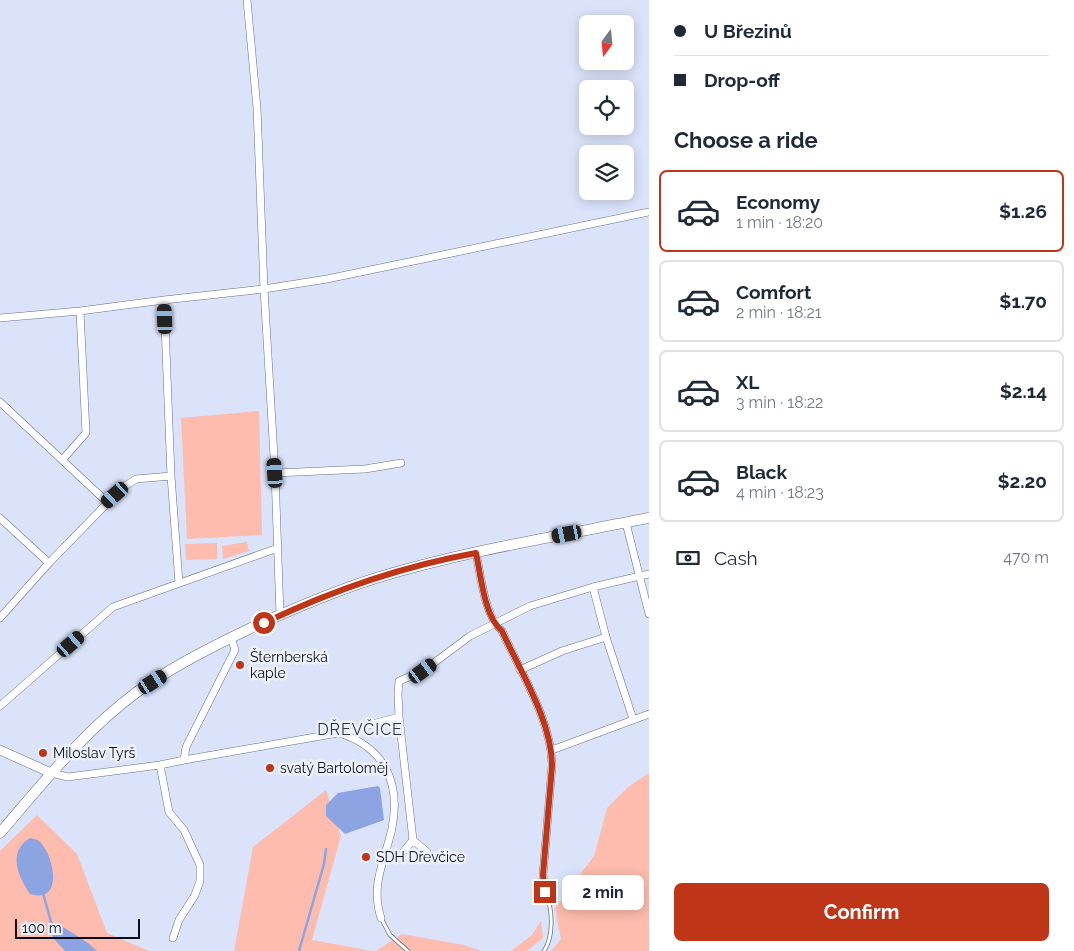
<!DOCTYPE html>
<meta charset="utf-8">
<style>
body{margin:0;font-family:Raleway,sans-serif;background:#f6f6f7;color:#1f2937;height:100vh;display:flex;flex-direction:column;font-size:19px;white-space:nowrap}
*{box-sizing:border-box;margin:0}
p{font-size:16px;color:#747a83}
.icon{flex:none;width:28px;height:28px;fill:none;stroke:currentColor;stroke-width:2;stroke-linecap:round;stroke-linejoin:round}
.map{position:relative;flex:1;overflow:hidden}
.side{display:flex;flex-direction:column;background:#fff;width:425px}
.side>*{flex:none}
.banner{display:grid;align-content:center;height:110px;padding:0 25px;background:#fff}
.needle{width:32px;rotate:195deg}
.controls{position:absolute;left:579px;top:15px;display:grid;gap:10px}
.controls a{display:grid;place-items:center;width:55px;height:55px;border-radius:8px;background:#fff;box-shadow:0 2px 12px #0003;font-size:25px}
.scale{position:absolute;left:15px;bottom:12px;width:125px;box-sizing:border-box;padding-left:5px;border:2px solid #0c0f18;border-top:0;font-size:14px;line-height:18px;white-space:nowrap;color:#0c0f18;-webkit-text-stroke:4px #ecf1fc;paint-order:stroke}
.end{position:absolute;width:22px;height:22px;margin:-11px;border:6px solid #bf3518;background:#fff;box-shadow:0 0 0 2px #fff}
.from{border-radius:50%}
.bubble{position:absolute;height:35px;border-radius:8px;background:#fff;box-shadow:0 2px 12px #0003;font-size:16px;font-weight:700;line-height:35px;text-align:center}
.car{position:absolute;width:15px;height:30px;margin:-15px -8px;border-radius:6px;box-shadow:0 0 4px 1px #0007;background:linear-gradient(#222 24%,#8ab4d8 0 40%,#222 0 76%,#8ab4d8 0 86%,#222 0)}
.banner b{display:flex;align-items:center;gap:18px;height:48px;font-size:19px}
.banner b+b{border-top:1px solid #e0e1e3}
.banner i{width:12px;height:12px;background:#1f2937}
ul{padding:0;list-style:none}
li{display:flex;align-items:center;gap:15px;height:82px;margin:0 10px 8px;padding:0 15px;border:2px solid #e0e1e3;border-radius:8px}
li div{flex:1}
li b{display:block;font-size:19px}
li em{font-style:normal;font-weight:700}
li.on{border-color:#bf3518}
li>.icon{width:45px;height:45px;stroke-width:1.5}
h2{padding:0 25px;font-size:22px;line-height:60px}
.pay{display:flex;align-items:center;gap:12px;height:55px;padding:0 25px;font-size:19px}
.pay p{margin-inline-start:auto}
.action{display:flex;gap:10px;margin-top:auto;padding:10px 25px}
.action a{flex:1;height:58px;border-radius:8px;background:#bf3518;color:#fff;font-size:20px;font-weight:700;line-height:58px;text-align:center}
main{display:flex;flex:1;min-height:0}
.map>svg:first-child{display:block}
</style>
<main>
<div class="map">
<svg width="649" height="951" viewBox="0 0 649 951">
<rect width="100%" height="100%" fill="#dbe3fa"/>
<!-- green -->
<path fill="#fdbcad" d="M259,411L262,535L187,539L181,418Z
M247,542L249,551L223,559L222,546Z
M217,543V559L186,560L185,544Z
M649,773V951H551L561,939L555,908L594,856L607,808L628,787Z
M326,790L341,836L312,940L372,951H234L253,847Z
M37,815L77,854L107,933L149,951H174H0V851Z
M541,921L543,938L527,951H511L532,935Z
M402,934L464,945L481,951H376Z"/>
<!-- water -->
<path fill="#8da4e2" d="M378,786L380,788L384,820L345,834L326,816V805L338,793Z
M30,838C34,839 38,839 41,843C54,857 64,904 30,894C18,876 7,852 30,838Z
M57,923L88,943L97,951H65L54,939L50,931L53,925Z"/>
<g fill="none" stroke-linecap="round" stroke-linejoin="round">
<!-- stream -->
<path stroke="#8da4e2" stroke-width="2.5" d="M43,893L51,922L55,927
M299,951L324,864L326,849"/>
<defs>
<path id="service" d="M381,918L390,935L408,951
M544,951C554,936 553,908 545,892"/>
<path id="minor" d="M247,0L257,108L264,289L275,473L280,615
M164,300L171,476L179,583
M0,318L80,311L164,300L264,289L327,279L649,212
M0,402L107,502
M63,459L86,433L80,311
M275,473L365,469L401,463
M0,518L49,563
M626,523L649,614
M476,553C481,576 484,615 502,631C520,671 552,721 552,766L543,875L545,892
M593,587L606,637L633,719
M0,618L49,563L122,488L136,479L171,476
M520,670L562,651L606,637
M0,706L113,607L278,548
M339,733C384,747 401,782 392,828C385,861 370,884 381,918
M552,750L649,714
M184,760L338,733L399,717
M160,765L169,812L184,830L200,865V881L195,895L179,920L173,938
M51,773L68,777L160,765L184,760L186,747L235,650L231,638
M404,851L413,840
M427,852L413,840L399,717L398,694L399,681L423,671L470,636L530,606L593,587L649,574"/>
<path id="tertiary" d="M0,750L51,773"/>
<path id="secondary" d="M0,833C43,783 84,731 137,692C171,667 211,647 249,629C290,610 332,592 376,578C465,551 558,536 649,518"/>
</defs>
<!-- service casing -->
<use href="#service" stroke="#666f87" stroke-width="4.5"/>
<!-- minor casing -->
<use href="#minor" stroke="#666f87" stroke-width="8"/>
<!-- tertiary casing -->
<use href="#tertiary" stroke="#666f87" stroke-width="10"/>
<!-- secondary casing -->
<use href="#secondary" stroke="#666f87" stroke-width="11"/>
<!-- service -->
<use href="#service" stroke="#fff" stroke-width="3"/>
<!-- minor -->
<use href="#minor" stroke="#fff" stroke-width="7"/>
<!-- tertiary -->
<use href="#tertiary" stroke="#fff" stroke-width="9"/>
<!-- secondary -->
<use href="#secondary" stroke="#fff" stroke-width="10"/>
</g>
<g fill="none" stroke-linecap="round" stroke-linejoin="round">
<!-- route -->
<path stroke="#bf3518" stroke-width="6" d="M264,623C331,591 403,566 476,553C481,576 484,616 502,631C520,671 552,721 552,766L543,875L545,892"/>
</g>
<!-- markers -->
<g fill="#bf3518" stroke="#ecf1fc" stroke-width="2">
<circle cx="240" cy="665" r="5"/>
<circle cx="43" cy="753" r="5"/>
<circle cx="270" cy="768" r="5"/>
<circle cx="366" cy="857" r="5"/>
</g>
<g text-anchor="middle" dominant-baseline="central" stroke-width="5" stroke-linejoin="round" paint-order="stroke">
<!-- poi labels -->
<g font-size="14" fill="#0c0f18" stroke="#ecf1fc" text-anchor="start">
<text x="250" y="657">Šternberská<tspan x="250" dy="16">kaple</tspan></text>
<text x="53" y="753">Miloslav Tyrš</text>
<text x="280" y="768">svatý Bartoloměj</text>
<text x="376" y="857">SDH Dřevčice</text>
</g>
<!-- quarter labels -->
<g font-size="16" letter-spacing="1" fill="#2b3348" stroke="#ecf1fc">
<text x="360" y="729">DŘEVČICE</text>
</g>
</g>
</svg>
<div class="controls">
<a><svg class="needle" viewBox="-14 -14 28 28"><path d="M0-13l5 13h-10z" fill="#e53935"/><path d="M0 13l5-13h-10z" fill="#747a83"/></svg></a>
<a><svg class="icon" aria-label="locate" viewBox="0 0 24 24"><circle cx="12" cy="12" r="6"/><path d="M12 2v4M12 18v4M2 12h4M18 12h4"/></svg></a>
<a><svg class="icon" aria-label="layers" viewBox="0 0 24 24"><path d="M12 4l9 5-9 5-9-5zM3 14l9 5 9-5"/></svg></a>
</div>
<div class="scale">100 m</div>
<i class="end from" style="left:264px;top:623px"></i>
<i class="end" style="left:545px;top:892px"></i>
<div class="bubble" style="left:562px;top:875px;width:82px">2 min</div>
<i class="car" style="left:165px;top:319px;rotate:358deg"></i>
<i class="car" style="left:275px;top:473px;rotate:356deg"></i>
<i class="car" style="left:115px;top:495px;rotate:228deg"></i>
<i class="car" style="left:567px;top:534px;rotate:259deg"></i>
<i class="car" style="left:71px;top:644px;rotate:49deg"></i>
<i class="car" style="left:423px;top:671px;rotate:54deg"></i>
<i class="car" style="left:153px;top:682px;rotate:58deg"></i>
</div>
<section class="side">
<div class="banner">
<b><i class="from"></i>U Březinů</b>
<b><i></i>Drop-off</b>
</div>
<h2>Choose a ride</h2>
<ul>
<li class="on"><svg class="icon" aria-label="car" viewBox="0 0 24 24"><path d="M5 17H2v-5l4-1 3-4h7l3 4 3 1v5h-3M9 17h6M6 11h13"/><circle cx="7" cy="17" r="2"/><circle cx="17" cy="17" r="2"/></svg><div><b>Economy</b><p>1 min · 18:20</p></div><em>$1.26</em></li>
<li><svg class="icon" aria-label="car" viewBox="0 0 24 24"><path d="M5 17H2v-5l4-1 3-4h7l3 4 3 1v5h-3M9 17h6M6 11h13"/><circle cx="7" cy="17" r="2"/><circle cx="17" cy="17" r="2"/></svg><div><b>Comfort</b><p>2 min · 18:21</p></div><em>$1.70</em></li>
<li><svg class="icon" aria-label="car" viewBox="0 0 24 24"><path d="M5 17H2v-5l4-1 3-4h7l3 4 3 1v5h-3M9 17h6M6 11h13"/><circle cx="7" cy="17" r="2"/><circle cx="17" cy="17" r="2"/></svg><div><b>XL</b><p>3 min · 18:22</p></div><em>$2.14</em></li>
<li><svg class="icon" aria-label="car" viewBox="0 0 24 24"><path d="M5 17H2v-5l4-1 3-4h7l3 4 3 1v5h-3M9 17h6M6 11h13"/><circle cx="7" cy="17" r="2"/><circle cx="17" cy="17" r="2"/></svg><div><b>Black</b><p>4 min · 18:23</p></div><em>$2.20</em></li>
</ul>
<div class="pay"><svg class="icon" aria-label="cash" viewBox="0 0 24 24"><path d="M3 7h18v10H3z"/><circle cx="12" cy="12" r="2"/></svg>Cash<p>470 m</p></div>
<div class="action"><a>Confirm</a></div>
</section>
</main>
